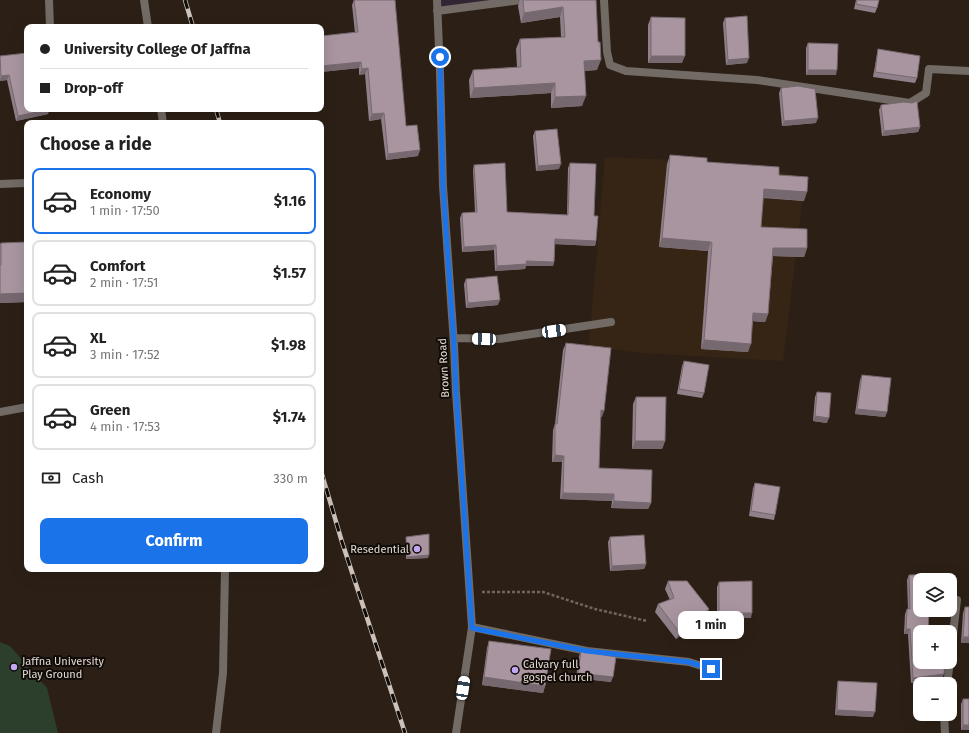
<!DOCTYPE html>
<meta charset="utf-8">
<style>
body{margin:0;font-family:"Fira Sans",sans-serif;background:#f6f6f6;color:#222;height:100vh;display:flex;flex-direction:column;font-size:15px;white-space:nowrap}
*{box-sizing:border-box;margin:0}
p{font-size:13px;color:#767676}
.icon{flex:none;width:22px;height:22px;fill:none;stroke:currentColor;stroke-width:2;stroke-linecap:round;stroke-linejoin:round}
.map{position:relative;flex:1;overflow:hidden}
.panel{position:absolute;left:24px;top:120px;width:300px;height:452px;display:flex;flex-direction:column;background:#fff;border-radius:8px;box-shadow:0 4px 16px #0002}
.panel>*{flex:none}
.top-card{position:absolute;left:24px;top:24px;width:300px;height:88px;border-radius:8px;box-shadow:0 4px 16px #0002;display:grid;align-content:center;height:88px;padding:0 16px;background:#fff}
.fabs{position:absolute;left:913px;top:573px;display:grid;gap:8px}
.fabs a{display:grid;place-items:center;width:44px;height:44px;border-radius:8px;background:#fff;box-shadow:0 4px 16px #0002;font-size:20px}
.end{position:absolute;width:18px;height:18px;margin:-9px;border:5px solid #1a73e8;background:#fff;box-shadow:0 0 0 2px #fff}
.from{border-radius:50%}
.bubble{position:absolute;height:28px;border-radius:8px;background:#fff;box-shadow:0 4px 16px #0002;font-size:13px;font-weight:700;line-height:28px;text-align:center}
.car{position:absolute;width:12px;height:24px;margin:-12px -6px;border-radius:5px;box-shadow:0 0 3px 1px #0007;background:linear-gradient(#fff 24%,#345 0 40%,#fff 0 76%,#345 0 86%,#fff 0)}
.top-card b{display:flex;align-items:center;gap:14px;height:38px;font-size:15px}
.top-card b+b{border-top:1px solid #e0e0e0}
.top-card i{width:10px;height:10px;background:#222}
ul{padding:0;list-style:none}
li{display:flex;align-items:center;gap:12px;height:66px;margin:0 8px 6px;padding:0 8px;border:2px solid #e0e0e0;border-radius:8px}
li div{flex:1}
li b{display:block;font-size:15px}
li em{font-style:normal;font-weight:700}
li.current{border-color:#1a73e8}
li>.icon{width:36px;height:36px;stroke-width:1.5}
h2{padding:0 16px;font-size:18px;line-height:48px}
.pay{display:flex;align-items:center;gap:10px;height:44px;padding:0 16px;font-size:15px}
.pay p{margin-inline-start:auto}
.action{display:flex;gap:8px;margin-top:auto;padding:8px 16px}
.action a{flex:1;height:46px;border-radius:8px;background:#1a73e8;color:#fff;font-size:16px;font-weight:700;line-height:46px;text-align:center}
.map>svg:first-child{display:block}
</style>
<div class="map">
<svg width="969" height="733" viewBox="0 0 969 733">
<rect width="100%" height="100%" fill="#2c2016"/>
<!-- built -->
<path fill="#362515" d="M605,157L695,161L741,165L805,177L783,361L643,353L589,346Z"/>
<!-- education -->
<path fill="#322533" d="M434,0H517L433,9Z"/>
<!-- green -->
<path fill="#2c3e2c" d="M0,642L10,646L47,688L58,733H0Z"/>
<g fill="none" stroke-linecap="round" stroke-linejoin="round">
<!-- path -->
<path stroke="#70655c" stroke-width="2.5" stroke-dasharray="3 2" stroke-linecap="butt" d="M482,592H543L595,609L647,621"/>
<!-- lane -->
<path stroke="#716a65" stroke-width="8" d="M0,412L27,407"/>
<!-- street -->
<path stroke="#716a65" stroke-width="8" d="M49,0L50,27
M144,0L148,27
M437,0L440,73L443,186L454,344L456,392L472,627L456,733
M604,0L607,52L610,65L626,71L757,80L910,103L926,93L929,69L969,71
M437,11L521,0
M161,109L163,123
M0,184L27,183
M454,338L499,339L611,322
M472,627L587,651L689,662L711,669
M950,660L957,600
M947,684L950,662
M944,714L945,733
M216,733L223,673L225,569"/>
<defs>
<path id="rail" d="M185,0L193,27
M216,109L220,123
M321,471L342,542L405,733"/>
</defs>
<!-- rail casing -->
<use href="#rail" stroke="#cbc2bb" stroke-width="4.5"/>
<!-- rail -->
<use href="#rail" stroke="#110b07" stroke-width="3" stroke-dasharray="9" stroke-linecap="butt"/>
</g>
<!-- wall -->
<path fill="#908089" d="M354,0L418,156L386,160L381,119L369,121L365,74L359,75V68L321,72V36L355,33L352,5Z
M520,0H596L597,70L584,71L582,106L551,108V93L470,98L469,80L473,70L517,67L516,49L520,39L561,37L560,17L521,23L518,6Z
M856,0H879L877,8L875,13L854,9Z
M651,17L682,63H648V25Z
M725,18L747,63L726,65L723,23Z
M808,43L836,75H806V48Z
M878,49L917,78L915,83L873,77L877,54Z
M0,56L48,114L16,121L7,80L0,81Z
M781,88L816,123L782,126L779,93Z
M881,105L920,127L918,132L882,136L879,110Z
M535,131L559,169L536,171L533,136Z
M670,155L779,175L804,201L763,198L761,227L807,248L804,257L773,256L768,314L765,322L753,321L748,352L701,349L708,252V251L659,247L667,164Z
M570,163L594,216L596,241L595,246L555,244L554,262L553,266H526L525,269L495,271L494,250L462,252L460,218L462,213L475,212L473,170L474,165L507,212L567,215L568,168Z
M1,243L27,302L0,303V244Z
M466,279L498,305L466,308L464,284Z
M566,343L602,417H600L599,468L651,503L648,509L611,508L612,501L560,499L562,462H552L553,430L555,424L563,350Z
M684,361L704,393L702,398L677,394L682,366Z
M862,375L887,412L885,417L855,414L860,380Z
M817,392L827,423L813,421L815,397Z
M636,397L665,441L662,449H632L633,404Z
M755,483L775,515L774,520L749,516L753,488Z
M406,537L428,558L406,559Z
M610,537L646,564L644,569L610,571L608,542Z
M909,575L920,580V632L942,679L911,683L908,634H904L905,614L907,609H908L907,580Z
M668,581L709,609L706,616L676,639L655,612L658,604L670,600L665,589Z
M719,582L751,618H717V587Z
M965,607L969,643H961L963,613Z
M489,641L545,686L543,693L482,685L487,648Z
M581,651L611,682L576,678L579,656Z
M838,681L873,717L835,715L837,686Z
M963,699H969V730H961V704Z"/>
<!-- shaded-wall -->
<path fill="#76686f" d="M563,7L560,17L521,23L524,13Z
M651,56H685L682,63H648Z
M749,58L747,63L726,65L728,60Z
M601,60L597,70L580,71L584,61Z
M361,62L359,68L321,72V66Z
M368,68L365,74L359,75L362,69Z
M808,70H837L836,75H806Z
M9,75L7,80L0,81L1,76Z
M555,83L551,93L470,98L474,88Z
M586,96L582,106L551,108L555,97Z
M50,109L48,114L16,121L18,116Z
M384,113L381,119L369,121L372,114Z
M818,118L816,123L782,126L784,121Z
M920,127L918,132L882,136L884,131Z
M420,150L418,156L386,160L388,154Z
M561,164L559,169L536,171L538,166Z
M764,189L807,192L804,201L760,197Z
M662,238L711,242L708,251L659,247Z
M555,239L596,241L595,246L553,244Z
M496,245L494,250L462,252L464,247Z
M773,248H807L804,257L770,256Z
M526,261L554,262L553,266H526L525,269L495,271L497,266Z
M27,293V302L0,303V294Z
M500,300L498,305L466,308L468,303Z
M753,313L768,314L765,322L750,321Z
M704,340L751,344L748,352L701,349Z
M857,409L887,412L885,417L855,414Z
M601,410L604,411L602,417H598Z
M815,416L829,418L827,423L813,421Z
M635,441H665L662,449H632Z
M555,455L564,456L562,462H552Z
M563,493L614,494L612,501L560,499Z
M614,501L651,503L648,509L611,508Z
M429,555L428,558L406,559L407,557Z
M646,564L644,569L610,571L612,566Z
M709,609L706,616L676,639L679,632Z
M719,613H752L751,618H717Z
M906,629H910L908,634H904Z
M963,637H969V643H961Z
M578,673L613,677L611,682L576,678Z
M944,674L942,679L911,683L913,678Z
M484,677L545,686L543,693L482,685Z
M837,710L875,712L873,717L835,715Z
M963,725H969V730H961Z"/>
<!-- building -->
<path fill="#a8959f" stroke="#76686f" d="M354,0H395L406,126L417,125L420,150L388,154L384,113L372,114L368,68L362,69L361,62L321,66V36L358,32Z
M523,0H596L598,42H600L601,60L584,61L586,96L555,97V83L474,88L473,70L521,67L520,39L565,37L563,7L524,13Z
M857,0H879L877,8L856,4Z
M747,16L749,58L728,60L725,18Z
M651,17L685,18V56H651Z
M808,43L838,44L837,70H808Z
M878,49L920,56L917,78L875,72Z
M27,53V109H50L18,116L9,75L1,76L0,56Z
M798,86L815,89L818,118L784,121L781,88Z
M917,101L920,127L884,131L881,105L904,102L912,103Z
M557,129L561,164L538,166L535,131Z
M670,155L707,158V162L779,167V175L808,177L807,192L764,189L761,227L807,229V248H773L768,314L753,313L751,344L704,340L712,244L711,242L662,238Z
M505,163L507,212L568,215L570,163L596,164L594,216H598L596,241L555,239L554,262L526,261L527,264L497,266L496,245L464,247L462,213L477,212L474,165Z
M27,242V293L0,294V265H1V243Z
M497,276L500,300L468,303L466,279Z
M566,343L611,348L604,411L601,410L599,468L652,470L651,503L614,501V494L563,493L564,456L555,455V424H557Z
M684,361L709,365L704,393L679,389Z
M862,375L891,378L887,412L857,409Z
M817,392L831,393L829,418L815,416Z
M636,397H666L665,441H635Z
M755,483L780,487L775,515L751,511Z
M429,534V555L407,557L406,537Z
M644,535L646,564L612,566L610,537Z
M941,574V580H920V610H929L928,632H920V662H945L944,674L913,678L910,629H906L907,609H910L909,575Z
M668,581H687L709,609L679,632L658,604L674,598Z
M752,581V613H719V582Z
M965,607H969V637H963Z
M489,641L551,649L545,686L484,677Z
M581,651L616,657L613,677L578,673Z
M838,681L877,683L875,712L837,710Z
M963,699H969V725H963Z"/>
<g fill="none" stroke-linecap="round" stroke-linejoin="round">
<!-- route -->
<path stroke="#1a73e8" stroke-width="5" d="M440,57L443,186L454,344L456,392L472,628L587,651L689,662L711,669"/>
</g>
<!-- markers -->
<g fill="#c2a8f2" stroke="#110b07" stroke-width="1.5">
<circle cx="417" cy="549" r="4"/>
<circle cx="14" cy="667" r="4"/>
<circle cx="515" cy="670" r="4"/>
</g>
<g text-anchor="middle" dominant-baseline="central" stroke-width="4" stroke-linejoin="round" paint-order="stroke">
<!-- street labels -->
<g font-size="11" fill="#e1d9d2" stroke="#110b07">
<text transform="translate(444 368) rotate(-93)">Brown Road</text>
</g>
<!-- poi labels -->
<g font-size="11" fill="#e1d9d2" stroke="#110b07" text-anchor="start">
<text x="409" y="549" text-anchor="end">Resedential</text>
<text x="22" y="661">Jaffna University<tspan x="22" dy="13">Play Ground</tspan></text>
<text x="523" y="664">Calvary full<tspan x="523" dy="13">gospel church</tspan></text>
</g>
</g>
</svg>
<div class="fabs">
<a><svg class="icon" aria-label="layers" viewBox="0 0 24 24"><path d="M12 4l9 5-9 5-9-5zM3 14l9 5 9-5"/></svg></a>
<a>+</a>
<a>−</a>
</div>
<i class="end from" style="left:440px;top:57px"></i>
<i class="end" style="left:711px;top:669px"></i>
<div class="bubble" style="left:678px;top:611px;width:66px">1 min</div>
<i class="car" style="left:554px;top:331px;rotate:82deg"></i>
<i class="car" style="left:484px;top:339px;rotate:272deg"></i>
<i class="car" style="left:463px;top:688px;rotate:9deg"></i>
<div class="top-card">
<b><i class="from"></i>University College Of Jaffna</b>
<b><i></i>Drop-off</b>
</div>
<section class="panel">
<h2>Choose a ride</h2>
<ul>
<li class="current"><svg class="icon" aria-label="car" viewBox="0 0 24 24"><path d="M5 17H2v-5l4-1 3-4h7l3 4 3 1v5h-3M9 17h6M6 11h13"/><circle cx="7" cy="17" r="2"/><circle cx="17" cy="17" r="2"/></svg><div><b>Economy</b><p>1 min · 17:50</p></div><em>$1.16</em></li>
<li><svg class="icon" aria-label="car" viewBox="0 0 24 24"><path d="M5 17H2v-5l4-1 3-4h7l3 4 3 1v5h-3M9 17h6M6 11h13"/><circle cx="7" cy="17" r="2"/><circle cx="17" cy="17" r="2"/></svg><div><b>Comfort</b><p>2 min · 17:51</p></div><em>$1.57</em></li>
<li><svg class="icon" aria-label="car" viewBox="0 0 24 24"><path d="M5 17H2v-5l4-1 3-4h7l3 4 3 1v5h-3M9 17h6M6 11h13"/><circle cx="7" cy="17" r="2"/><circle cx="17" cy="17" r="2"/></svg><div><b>XL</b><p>3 min · 17:52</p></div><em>$1.98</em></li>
<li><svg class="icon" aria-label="car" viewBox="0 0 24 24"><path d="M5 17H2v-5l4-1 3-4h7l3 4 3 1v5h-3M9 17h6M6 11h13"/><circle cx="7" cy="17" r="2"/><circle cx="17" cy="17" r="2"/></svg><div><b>Green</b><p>4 min · 17:53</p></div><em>$1.74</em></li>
</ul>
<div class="pay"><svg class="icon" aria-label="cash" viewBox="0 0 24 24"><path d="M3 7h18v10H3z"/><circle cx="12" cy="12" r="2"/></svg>Cash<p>330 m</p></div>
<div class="action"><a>Confirm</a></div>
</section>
</div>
